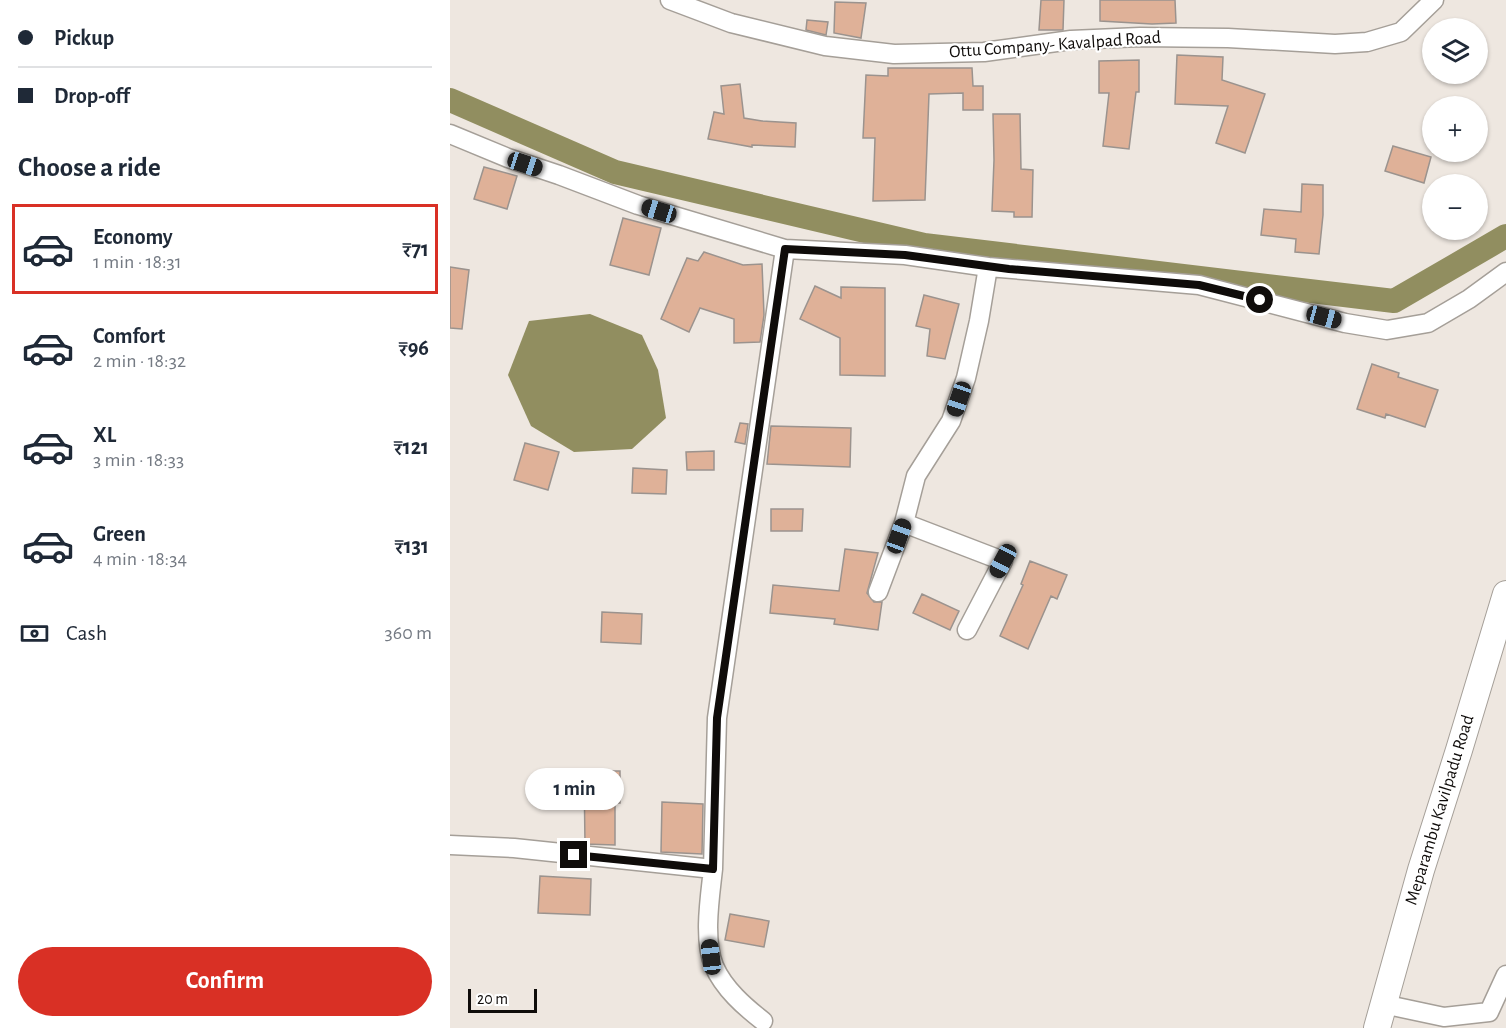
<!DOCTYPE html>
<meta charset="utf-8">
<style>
body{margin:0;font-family:"Alegreya Sans",sans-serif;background:#f2f2f3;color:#1f2937;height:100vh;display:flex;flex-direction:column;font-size:22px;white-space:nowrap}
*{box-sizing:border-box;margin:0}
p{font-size:20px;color:#747a83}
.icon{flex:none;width:33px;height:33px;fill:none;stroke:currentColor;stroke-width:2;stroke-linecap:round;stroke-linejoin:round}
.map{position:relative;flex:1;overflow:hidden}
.drawer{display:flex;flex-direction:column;background:#fff;width:450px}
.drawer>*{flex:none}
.banner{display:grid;align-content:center;height:132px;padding:0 18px;background:#fff}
.fabs{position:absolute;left:972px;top:18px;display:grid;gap:12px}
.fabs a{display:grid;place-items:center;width:66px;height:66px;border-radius:50%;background:#fff;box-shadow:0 2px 4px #0004;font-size:30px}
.scale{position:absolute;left:18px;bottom:15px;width:69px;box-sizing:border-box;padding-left:6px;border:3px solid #0f0c0a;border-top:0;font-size:16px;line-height:21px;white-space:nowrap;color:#0f0c0a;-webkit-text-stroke:4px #fff;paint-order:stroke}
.end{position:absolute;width:27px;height:27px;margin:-14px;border:8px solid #0f0c0a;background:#fff;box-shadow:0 0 0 3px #fff}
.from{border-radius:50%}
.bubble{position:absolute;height:42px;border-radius:21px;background:#fff;box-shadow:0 2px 4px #0004;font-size:20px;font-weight:700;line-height:42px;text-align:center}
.car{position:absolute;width:18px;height:36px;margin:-18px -9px;border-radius:8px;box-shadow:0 0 4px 2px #0007;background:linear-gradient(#222 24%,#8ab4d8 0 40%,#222 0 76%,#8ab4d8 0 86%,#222 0)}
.banner b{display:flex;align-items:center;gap:21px;height:57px;font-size:22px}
.banner b+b{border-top:2px solid #e0e1e3}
.banner i{width:15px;height:15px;background:#1f2937}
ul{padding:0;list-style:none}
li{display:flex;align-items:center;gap:18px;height:90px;margin:0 12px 9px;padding:0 6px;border:3px solid transparent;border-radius:0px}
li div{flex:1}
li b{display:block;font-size:22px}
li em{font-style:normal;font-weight:700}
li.on{border-color:#d93025}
li>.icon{width:54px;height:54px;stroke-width:1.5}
h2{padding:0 18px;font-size:27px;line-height:72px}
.pay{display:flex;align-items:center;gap:15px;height:66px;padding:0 18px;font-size:22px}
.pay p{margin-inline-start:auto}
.primary-button{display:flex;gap:12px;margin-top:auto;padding:12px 18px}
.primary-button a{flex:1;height:69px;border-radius:36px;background:#d93025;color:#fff;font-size:24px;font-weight:700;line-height:69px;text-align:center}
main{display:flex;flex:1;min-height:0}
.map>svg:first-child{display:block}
</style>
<main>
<section class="drawer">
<div class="banner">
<b><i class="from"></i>Pickup</b>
<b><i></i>Drop-off</b>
</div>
<h2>Choose a ride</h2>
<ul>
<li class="on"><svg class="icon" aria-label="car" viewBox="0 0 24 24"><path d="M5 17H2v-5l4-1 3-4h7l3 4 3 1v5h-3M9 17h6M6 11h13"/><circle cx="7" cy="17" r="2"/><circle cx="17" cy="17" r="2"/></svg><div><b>Economy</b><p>1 min · 18:31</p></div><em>₹71</em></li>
<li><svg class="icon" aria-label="car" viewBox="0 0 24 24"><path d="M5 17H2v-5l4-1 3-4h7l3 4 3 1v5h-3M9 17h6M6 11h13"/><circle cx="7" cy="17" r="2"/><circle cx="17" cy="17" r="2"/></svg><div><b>Comfort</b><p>2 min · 18:32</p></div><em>₹96</em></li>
<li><svg class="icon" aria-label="car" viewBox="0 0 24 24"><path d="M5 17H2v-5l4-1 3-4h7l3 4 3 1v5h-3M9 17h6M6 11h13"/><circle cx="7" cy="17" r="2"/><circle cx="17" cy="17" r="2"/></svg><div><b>XL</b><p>3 min · 18:33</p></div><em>₹121</em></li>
<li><svg class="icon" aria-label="car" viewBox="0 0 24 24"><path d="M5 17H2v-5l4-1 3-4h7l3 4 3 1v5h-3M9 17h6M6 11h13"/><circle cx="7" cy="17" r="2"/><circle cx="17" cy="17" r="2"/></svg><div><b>Green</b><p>4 min · 18:34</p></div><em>₹131</em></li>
</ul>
<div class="pay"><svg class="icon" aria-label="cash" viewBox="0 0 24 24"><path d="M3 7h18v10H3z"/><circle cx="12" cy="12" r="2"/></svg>Cash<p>360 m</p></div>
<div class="primary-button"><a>Confirm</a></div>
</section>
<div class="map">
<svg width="1056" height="1028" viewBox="0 0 1056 1028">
<rect width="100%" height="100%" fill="#eee7e0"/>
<!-- water -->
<path fill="#918e60" d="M140,314L192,335L208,370L216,418L182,449L124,452L81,426L58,375L79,321Z"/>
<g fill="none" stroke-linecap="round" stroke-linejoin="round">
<!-- canal -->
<path stroke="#918e60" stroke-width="24" d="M0,100L165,172L474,245L944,301L1056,236"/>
</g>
<!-- building -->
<path fill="#dfb198" stroke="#9b938e" stroke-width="1.5" d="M591,0H614L613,30H589Z
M650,0H725L726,23L702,24L650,21Z
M385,2L416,3L411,38L384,33Z
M357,20L378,22L376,35L356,30Z
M727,55L773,57L772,80L815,94L795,153L766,143L778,106L725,104Z
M689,60V92H686L679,149L653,146L659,93H649V61Z
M438,68H522L523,86H533V110H513V93L479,94L475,200L423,201L425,138H413L416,75L438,76Z
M290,84L294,118L312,121L346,123L345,147L302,145V147L258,139L264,112L274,114L271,86Z
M543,114H570L571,169L583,170L582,217H564V212L542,211L544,160Z
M943,146L981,157L974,183L935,171Z
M34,167L67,176L57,209L24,199Z
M852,184L873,185V215L869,254L845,252L846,239L811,235L814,209L851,212Z
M173,218L211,228L199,275L160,265Z
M254,252L293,265L312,264L314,315L310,342L284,343V319L250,308L239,332L211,319L237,258L248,261Z
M0,267L19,270L12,329L0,328Z
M365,286L391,298V287L435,288V376L390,375V338L350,319Z
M474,295L509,304L495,359L477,356L480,329L466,326Z
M922,364L949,373L948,377L988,390L975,427L936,414L935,418L907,409Z
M290,423L298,424L295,444L285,442Z
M321,426L401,428L400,467L317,464Z
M75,443L109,452L98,490L64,480Z
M264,451V470H237L236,452Z
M183,468L217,470L216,494L182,493Z
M321,509H353L352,531H321Z
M395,549L428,553L417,593L424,602H432L428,630L384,624L385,619L320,613L323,585L389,591Z
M580,561L617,575L607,599L601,596L578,649L550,636L573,585L571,584Z
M472,594L509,611L500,630L463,613Z
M152,612L192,614L191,644L151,642Z
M134,771H170V803H165V845L135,844Z
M212,802L253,804L252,854L211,852Z
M90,876L141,879L140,915L88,913Z
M280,914L319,921L314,947L275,940Z"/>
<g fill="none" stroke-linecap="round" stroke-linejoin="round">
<defs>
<path id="minor" d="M220,0L281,23L375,46L444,54L534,52L621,40L690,37L778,38L885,44L917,42L951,32L984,0
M0,134L58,158L109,175L188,205L335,249L455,255L538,267L749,285L895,323L937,330L978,323L1019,299L1056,272
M428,592L454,523
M517,630L553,561L454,523L466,476L501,421L516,378L529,321L538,267
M0,845L64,848L263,869C260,897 253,939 264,966C274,989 295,1007 313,1021
M263,869L267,718L335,249
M933,1004L994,1017L1039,1012L1056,975"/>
<path id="secondary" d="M927,1028L971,870L1009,750L1056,594"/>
</defs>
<!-- minor casing -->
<use href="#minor" stroke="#a59f98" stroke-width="21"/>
<!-- secondary casing -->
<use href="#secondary" stroke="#a59f98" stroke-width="28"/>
<!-- minor -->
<use href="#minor" stroke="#fff" stroke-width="18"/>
<!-- secondary -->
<use href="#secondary" stroke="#fff" stroke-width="26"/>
</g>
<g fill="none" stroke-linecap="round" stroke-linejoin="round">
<!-- route -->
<path stroke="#0f0c0a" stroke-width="8" d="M124,855L263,869L267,718L335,249L455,255L559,269L749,285L810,300"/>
</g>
<g text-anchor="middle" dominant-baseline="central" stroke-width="4.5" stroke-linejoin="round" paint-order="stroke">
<!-- street labels -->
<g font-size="18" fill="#0f0c0a" stroke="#fff">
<text transform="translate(605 45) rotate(-4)">Ottu Company- Kavalpad Road</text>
<text transform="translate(990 810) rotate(-73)">Meparambu Kavilpadu Road</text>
</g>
</g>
</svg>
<div class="fabs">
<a><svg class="icon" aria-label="layers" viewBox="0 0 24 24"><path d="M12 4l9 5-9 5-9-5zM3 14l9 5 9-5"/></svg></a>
<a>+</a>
<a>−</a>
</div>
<div class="scale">20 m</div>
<i class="end from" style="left:810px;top:300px"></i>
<i class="end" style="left:124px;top:855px"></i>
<div class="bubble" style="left:75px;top:768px;width:99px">1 min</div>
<i class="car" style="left:75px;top:164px;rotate:108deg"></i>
<i class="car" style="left:209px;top:211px;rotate:287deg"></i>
<i class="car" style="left:874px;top:317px;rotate:105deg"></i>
<i class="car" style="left:509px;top:399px;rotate:199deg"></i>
<i class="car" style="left:449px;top:536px;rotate:20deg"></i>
<i class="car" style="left:553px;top:561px;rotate:208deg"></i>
<i class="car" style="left:261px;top:957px;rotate:353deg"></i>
</div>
</main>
